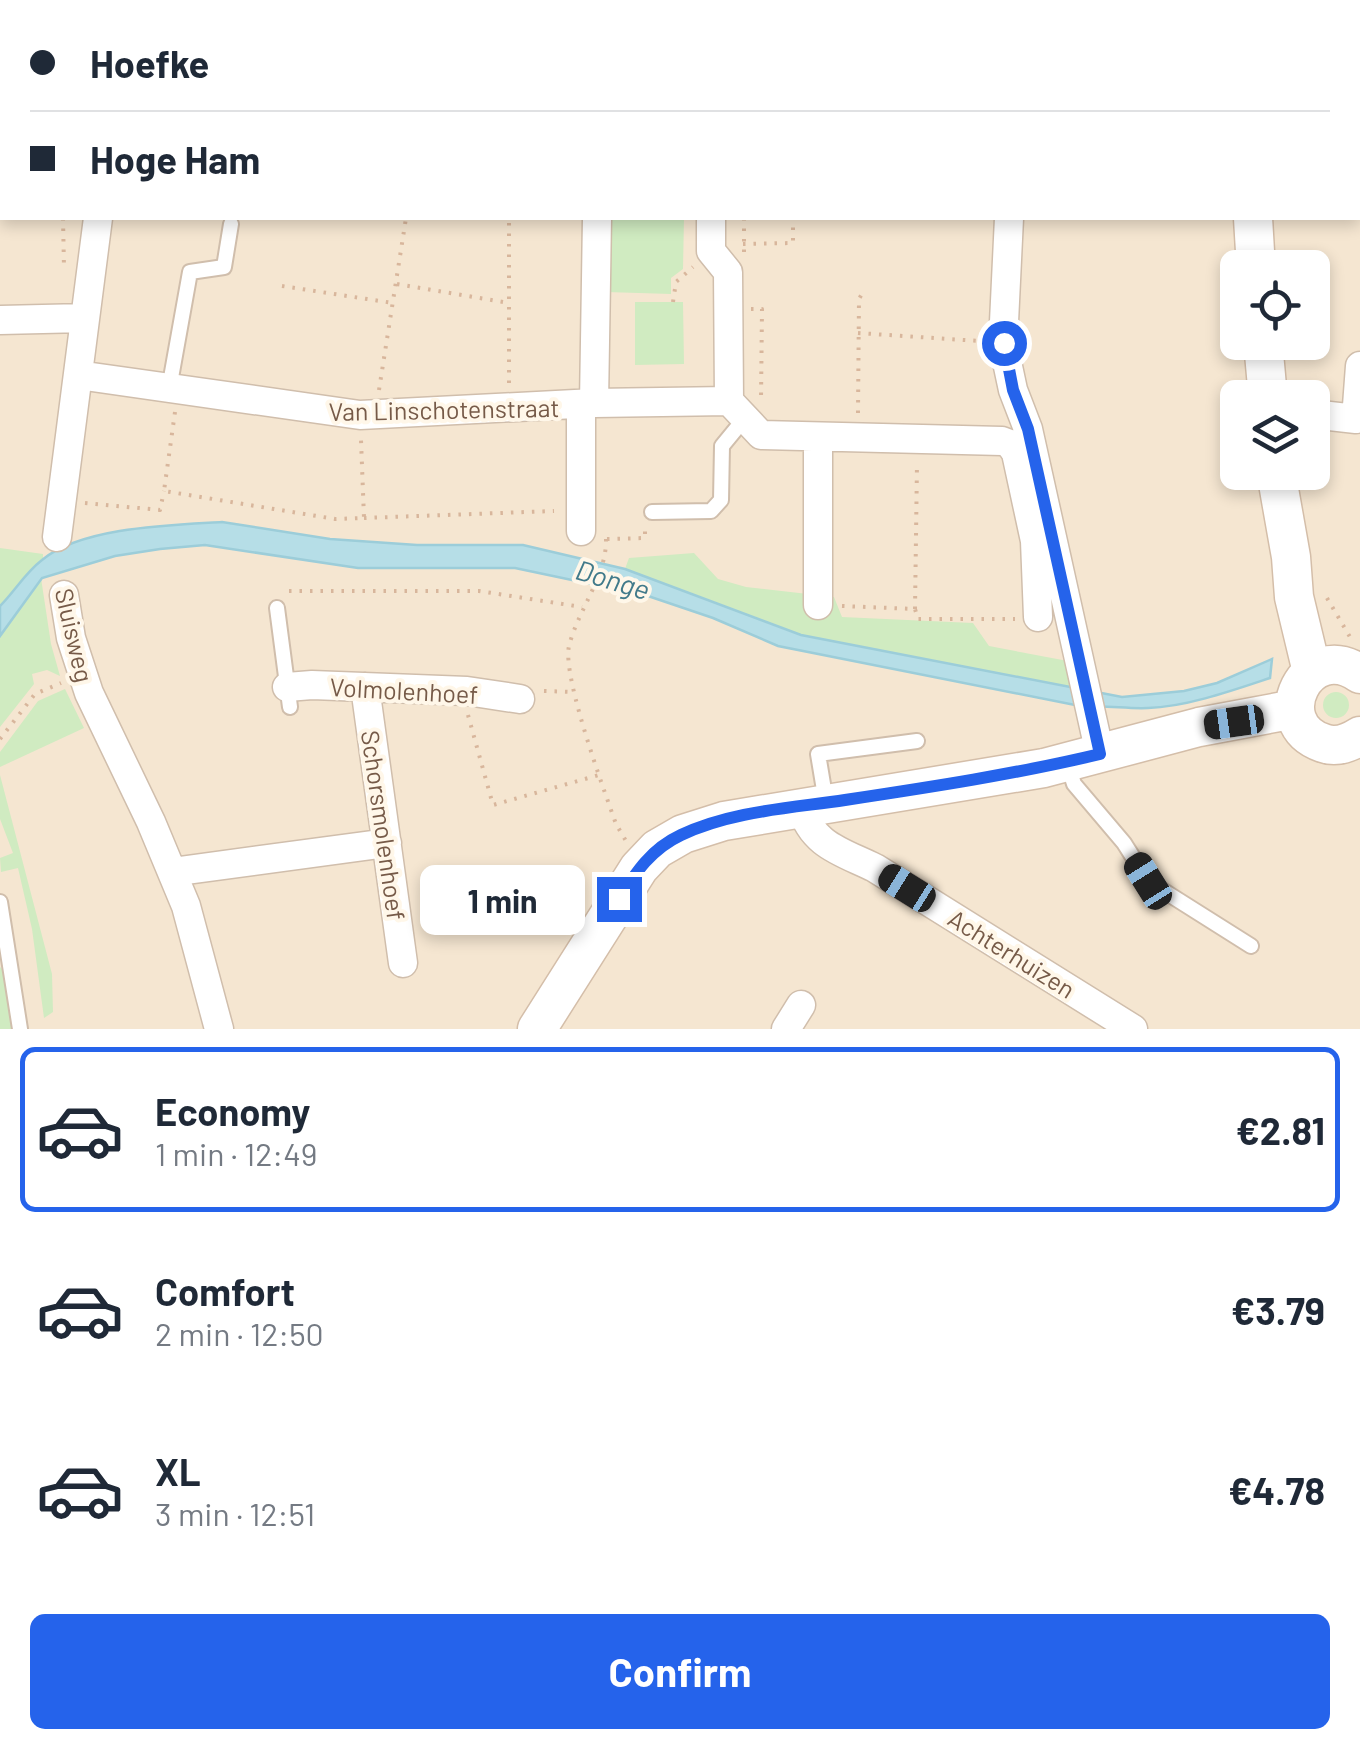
<!DOCTYPE html>
<meta charset="utf-8">
<style>
body{margin:0;font-family:Barlow,sans-serif;background:#f6f6f7;color:#1f2937;height:100vh;display:flex;flex-direction:column;font-size:38px;white-space:nowrap}
*{box-sizing:border-box;margin:0}
p{font-size:32px;color:#747a83}
.icon{flex:none;width:55px;height:55px;fill:none;stroke:currentColor;stroke-width:2;stroke-linecap:round;stroke-linejoin:round}
.map{position:relative;height:1029px;overflow:hidden}
.details{display:flex;flex-direction:column;background:#fff;flex:1}
.details>*{flex:none}
.top-card{position:absolute;left:0px;top:0px;width:1360px;height:220px;box-shadow:0 5px 15px #0003;display:grid;align-content:center;height:220px;padding:0 30px;background:#fff}
.tools{position:absolute;left:1220px;top:250px;display:grid;gap:20px}
.tools a{display:grid;place-items:center;width:110px;height:110px;border-radius:15px;background:#fff;box-shadow:0 5px 15px #0003;font-size:50px}
.end{position:absolute;width:45px;height:45px;margin:-22px;border:12px solid #2563eb;background:#fff;box-shadow:0 0 0 5px #fff}
.from{border-radius:50%}
.bubble{position:absolute;height:70px;border-radius:15px;background:#fff;box-shadow:0 5px 15px #0003;font-size:32px;font-weight:700;line-height:70px;text-align:center}
.car{position:absolute;width:30px;height:60px;margin:-30px -15px;border-radius:12px;box-shadow:0 0 8px 2px #0007;background:linear-gradient(#222 24%,#8ab4d8 0 40%,#222 0 76%,#8ab4d8 0 86%,#222 0)}
.top-card b{display:flex;align-items:center;gap:35px;height:95px;font-size:38px}
.top-card b+b{border-top:2px solid #e0e1e3}
.top-card i{width:25px;height:25px;background:#1f2937}
ul{padding:18px 0 0;list-style:none}
li{display:flex;align-items:center;gap:30px;height:165px;margin:0 20px 15px;padding:0 10px;border:5px solid transparent;border-radius:15px}
li div{flex:1}
li b{display:block;font-size:38px}
li em{font-style:normal;font-weight:700}
li.on{border-color:#2563eb}
li>.icon{width:90px;height:90px;stroke-width:1.5}
.action{display:flex;gap:20px;margin-top:auto;padding:20px 30px}
.action a{flex:1;height:115px;border-radius:15px;background:#2563eb;color:#fff;font-size:40px;font-weight:700;line-height:115px;text-align:center}
.map>svg:first-child{display:block}
</style>
<div class="map">
<svg width="1360" height="1029" viewBox="0 0 1360 1029">
<rect width="100%" height="100%" fill="#fdf4e2"/>
<!-- residential -->
<path fill="#f5e6d1" fill-rule="evenodd" d="M0,0H1360V1029H0ZM2,2H1358V218H2ZM1238,268H1312V342H1238ZM1238,398H1312V472H1238Z"/>
<!-- green -->
<path fill="#d0ebc1" d="M606,218H684L683,269L671,278V294L606,292Z
M635,302H683L684,364L635,365Z
M0,548L43,554V558L0,606Z
M694,553L718,579L746,587L834,597L842,617L973,623L989,646L1073,662L1079,690L801,635L625,569L629,558Z
M41,578L51,644L60,676L47,670L32,674L34,684L0,727V636Z
M65,689L84,728L0,767V752L38,701Z
M1323 705a13 13 0 1 1 26 0a13 13 0 1 1-26 0Z
M0,775L52,974L53,1012L44,1018L32,929L18,868L1,872L0,858L13,853L0,819Z
M0,967L5,972L13,1029H0Z"/>
<!-- water -->
<path fill="#b6dee7" stroke="#9ccdd9" stroke-width="2.5" d="M222,522L330,539L417,545H523L625,569L801,635L1122,697L1184,691L1217,683L1272,659L1270,678C1234,690 1186,707 1148,708C1126,709 1106,705 1085,707L778,646L713,618L648,596L515,568H358L205,545L160,549L115,556L42,578L0,636V606C15,591 25,573 42,560C82,527 171,525 222,522Z"/>
<g fill="none" stroke-linecap="round" stroke-linejoin="round">
<defs>
<path id="lane" d="M273,2L274,0
M169,389L190,272L224,267L231,224
M652,512L711,511L721,500L722,446L745,418
M277,608L290,707
M1068,765L1074,784L1124,843L1148,881L1251,946
M826,802L818,754L917,741
M0,902L20,1029"/>
<path id="street" d="M125,2L126,0
M419,2V0
M725,2L726,0
M837,2V0
M1358,64L1360,65
M0,188H2
M711,218V251L728,272L729,401
M1009,218L1003,343L1013,390L1028,429L1100,754
M0,320L85,318
M78,375L360,415L594,403L729,401L761,435L1002,441L1010,444L1016,453L1035,541L1038,617
M594,403L597,218
M1312,414L1356,419L1360,366
M818,438V605
M581,531V406
M57,537L98,218
M64,595L71,638L89,693L151,822L186,906L219,1029
M287,687L312,685L467,691L520,699
M365,687L403,963
M801,806C812,846 843,852 875,868L1133,1029
M172,872L387,843
M786,1029L801,1005"/>
<path id="secondary" d="M1246,0V2
M1253,218L1256,268
M1263,342L1268,398
M1276,472L1291,557L1294,597L1312,672
M1360,674C1307,637 1265,723 1323,743C1336,748 1349,743 1360,736
M537,1029L639,868L657,849L683,834L724,821L1044,768L1199,727L1295,709"/>
</defs>
<!-- lane casing -->
<use href="#lane" stroke="#d0beac" stroke-width="18"/>
<!-- street casing -->
<use href="#street" stroke="#d0beac" stroke-width="31"/>
<!-- secondary casing -->
<use href="#secondary" stroke="#d4bea9" stroke-width="41"/>
<!-- path -->
<path stroke="#d8b69c" stroke-width="4" stroke-dasharray="2.5 8" stroke-linecap="butt" d="M58,0V2
M942,0V2
M536,2V0
M618,2V0
M1131,2V0
M0,21H2
M63,218L64,268
M743,244L793,243V218
M744,252V218
M397,284L509,303
M282,286L393,303
M673,302L676,282L693,267
M751,309H762L761,399
M858,333L979,341
M509,383V218
M379,390L406,218
M175,412L164,491L335,519L364,518L361,440
M858,413L859,299L863,292
M85,503L160,510L164,491
M364,518L554,511
M606,539C607,575 578,610 569,646C562,676 604,790 616,824L626,841
M607,539L645,538V531
M289,591H479L582,607
M1327,598L1350,637
M842,606L915,609L918,619H1015
M915,609L917,464
M544,691L574,692
M468,715L493,805L599,775
M0,739L35,694L61,683"/>
<!-- lane -->
<use href="#lane" stroke="#fff" stroke-width="14"/>
<!-- street -->
<use href="#street" stroke="#fff" stroke-width="28"/>
<!-- secondary -->
<use href="#secondary" stroke="#fff" stroke-width="38"/>
</g>
<g fill="none" stroke-linecap="round" stroke-linejoin="round">
<!-- route -->
<path stroke="#2563eb" stroke-width="12" d="M619,899C636,872 651,849 681,835C731,811 792,808 845,800C931,787 1016,774 1100,754L1028,429L1013,390L1004,343"/>
</g>
<g text-anchor="middle" dominant-baseline="central" stroke-width="8" stroke-linejoin="round" paint-order="stroke">
<!-- street labels -->
<g font-size="25" fill="#765a48" stroke="#fff7e9">
<text transform="translate(444 409) rotate(-1)">Van Linschotenstraat</text>
<text transform="translate(75 635) rotate(77)">Sluisweg</text>
<text transform="translate(404 690) rotate(3)">Volmolenhoef</text>
<text transform="translate(384 825) rotate(82)">Schorsmolenhoef</text>
<text transform="translate(1012 953) rotate(32)">Achterhuizen</text>
</g>
<!-- water labels -->
<g font-size="28" font-style="italic" fill="#417a8a" stroke="#fff7e9">
<text transform="translate(613 579) rotate(17)">Donge</text>
</g>
</g>
</svg>
<div class="tools">
<a><svg class="icon" aria-label="locate" viewBox="0 0 24 24"><circle cx="12" cy="12" r="6"/><path d="M12 2v4M12 18v4M2 12h4M18 12h4"/></svg></a>
<a><svg class="icon" aria-label="layers" viewBox="0 0 24 24"><path d="M12 4l9 5-9 5-9-5zM3 14l9 5 9-5"/></svg></a>
</div>
<i class="end from" style="left:1004px;top:343px"></i>
<i class="end" style="left:619px;top:899px"></i>
<div class="bubble" style="left:420px;top:865px;width:165px">1 min</div>
<i class="car" style="left:1234px;top:722px;rotate:262deg"></i>
<i class="car" style="left:1148px;top:881px;rotate:328deg"></i>
<i class="car" style="left:907px;top:888px;rotate:302deg"></i>
<div class="top-card">
<b><i class="from"></i>Hoefke</b>
<b><i></i>Hoge Ham</b>
</div>
</div>
<section class="details">
<ul>
<li class="on"><svg class="icon" aria-label="car" viewBox="0 0 24 24"><path d="M5 17H2v-5l4-1 3-4h7l3 4 3 1v5h-3M9 17h6M6 11h13"/><circle cx="7" cy="17" r="2"/><circle cx="17" cy="17" r="2"/></svg><div><b>Economy</b><p>1 min · 12:49</p></div><em>€2.81</em></li>
<li><svg class="icon" aria-label="car" viewBox="0 0 24 24"><path d="M5 17H2v-5l4-1 3-4h7l3 4 3 1v5h-3M9 17h6M6 11h13"/><circle cx="7" cy="17" r="2"/><circle cx="17" cy="17" r="2"/></svg><div><b>Comfort</b><p>2 min · 12:50</p></div><em>€3.79</em></li>
<li><svg class="icon" aria-label="car" viewBox="0 0 24 24"><path d="M5 17H2v-5l4-1 3-4h7l3 4 3 1v5h-3M9 17h6M6 11h13"/><circle cx="7" cy="17" r="2"/><circle cx="17" cy="17" r="2"/></svg><div><b>XL</b><p>3 min · 12:51</p></div><em>€4.78</em></li>
</ul>
<div class="action"><a>Confirm</a></div>
</section>
